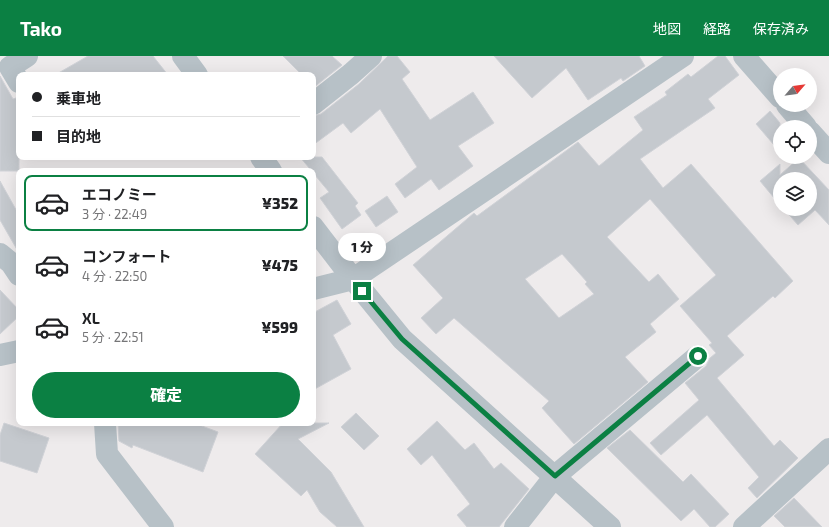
<!DOCTYPE html>
<html lang="ja">
<meta charset="utf-8">
<style>
body{margin:0;font-family:"Exo 2","Noto Sans JP",sans-serif;background:#f6f6f6;color:#202124;height:100vh;display:flex;flex-direction:column;font-size:15px;white-space:nowrap}
*{box-sizing:border-box;margin:0}
p{font-size:13px;color:#757577}
.icon{flex:none;width:22px;height:22px;fill:none;stroke:currentColor;stroke-width:2;stroke-linecap:round;stroke-linejoin:round}
.map{position:relative;flex:1;overflow:hidden}
.panel{position:absolute;left:16px;top:112px;width:300px;height:258px;display:flex;flex-direction:column;background:#fff;border-radius:8px;box-shadow:0 4px 16px #0002}
.panel>*{flex:none}
.top-card{position:absolute;left:16px;top:16px;width:300px;height:88px;border-radius:8px;box-shadow:0 4px 16px #0002;display:grid;align-content:center;height:88px;padding:0 16px;background:#fff}
.needle{width:26px;rotate:62deg}
.controls{position:absolute;left:773px;top:12px;display:grid;gap:8px}
.controls a{display:grid;place-items:center;width:44px;height:44px;border-radius:50%;background:#fff;box-shadow:0 4px 16px #0002;font-size:20px}
.end{position:absolute;width:18px;height:18px;margin:-9px;border:5px solid #0b8043;background:#fff;box-shadow:0 0 0 2px #fff}
.from{border-radius:50%}
.bubble{position:absolute;height:28px;border-radius:14px;background:#fff;box-shadow:0 4px 16px #0002;font-size:13px;font-weight:800;line-height:28px;text-align:center}
.top-card b{display:flex;align-items:center;gap:14px;height:38px;font-size:15px}
.top-card b+b{border-top:1px solid #e0e0e0}
.top-card i{width:10px;height:10px;background:#202124}
ul{padding:7px 0 0;list-style:none}
li{display:flex;align-items:center;gap:12px;height:56px;margin:0 8px 6px;padding:0 8px;border:2px solid transparent;border-radius:8px}
li div{flex:1}
li b{display:block;font-size:15px}
li em{font-style:normal;font-weight:800}
li.on{border-color:#0b8043}
li>.icon{width:36px;height:36px;stroke-width:1.5}
.cta{display:flex;gap:8px;margin-top:auto;padding:8px 16px}
.cta a{flex:1;height:46px;border-radius:24px;background:#0b8043;color:#fff;font-size:16px;font-weight:800;line-height:46px;text-align:center}
header{display:flex;align-items:center;gap:24px;box-sizing:border-box;height:56px;padding:0 20px;background:#0b8043;color:#fff}
header strong{font-size:19px}
nav{display:flex;gap:22px;margin-inline-start:auto;font-size:14px}
.map>svg:first-child{display:block}
</style>
<header>
<strong>Tako</strong>
<nav><a>地図</a><a>経路</a><a>保存済み</a></nav>
</header>
<div class="map">
<svg width="829" height="471" viewBox="0 0 829 471">
<rect width="100%" height="100%" fill="#eeebec"/>
<!-- building -->
<path fill="#c5c9ce" stroke="#d0d2d7" fill-rule="evenodd" d="M88,0H153L168,19H55Z
M283,0H332L342,9L313,32V19H302Z
M388,0H397L410,16L402,23L430,64L473,36L494,67L458,90L473,110L439,134L431,123L405,142L395,128L417,111L380,53L351,77L343,67L313,89V60L321,58L359,28Z
M494,0H639L645,10L623,25L621,22L588,44L566,12L532,42Z
M718,0H725L739,19L708,43L715,52L640,103L663,132L691,108L793,225L775,242L773,240L727,280L744,299L717,322L774,390L780,384L798,402L757,442L748,432L759,421L707,359L661,399L650,387L699,344L685,327L706,310L710,302L716,297L709,289L712,287L680,250L716,219L650,143L607,181L649,226L658,218L679,243L650,268L656,276L625,301L648,326L574,388L542,352L549,345L454,262L436,278L421,262L443,242L413,209L474,157L477,160L578,86L599,110L643,74L634,61L667,39L665,36L688,18L691,21ZM562,198L587,226L585,228L594,238L559,262L525,223Z
M0,20L13,43L19,41V115H0Z
M770,55L780,67V96L756,68Z
M300,101H322L358,147L355,150L361,159L342,173L320,142L329,136Z
M799,102L829,134V169L815,154L798,169L784,153H810V123H780V149L760,125L780,108V119Z
M0,125L19,159V197L0,164Z
M387,140L398,156L376,171L365,155Z
M0,234L19,254V260L0,278Z
M337,244L351,268L333,279L351,313L313,334V257Z
M356,357L379,380L364,394L341,371Z
M437,365L465,394L474,387L494,413L501,407L529,433L499,471H467L457,459L470,448L432,399L421,409L407,393Z
M4,367L49,382L37,417L0,405V379Z
M118,367H194L218,376L203,416L133,389L132,392L119,385Z
M283,367H329L298,383L331,416L364,471H337L320,456L307,434L301,440L255,398Z
M630,374L683,426L691,418L729,458L715,471H710L694,453L681,465L607,392Z
M794,442L822,471H785L774,460Z"/>
<g fill="none" stroke-linecap="round" stroke-linejoin="round">
<!-- minor -->
<path stroke="#b7c1c7" stroke-width="22" d="M183,0L197,19
M744,0L780,41
M19,26L10,11L27,0
M313,48L351,18L371,0
M787,49L806,71
M810,76L829,97
M261,101L271,115
M313,171L353,223L402,283L610,471
M0,198L11,207L19,219
M313,233L353,223L683,0
M0,299L19,295
M105,367L107,398L163,471
M515,471L555,420L698,300
M744,471L829,393"/>
</g>
<g fill="none" stroke-linecap="round" stroke-linejoin="round">
<!-- route -->
<path stroke="#0b8043" stroke-width="5" d="M362,235L402,283L555,420L698,300"/>
</g>
</svg>
<div class="controls">
<a><svg class="needle" viewBox="-14 -14 28 28"><path d="M0-13l5 13h-10z" fill="#e53935"/><path d="M0 13l5-13h-10z" fill="#757577"/></svg></a>
<a><svg class="icon" aria-label="locate" viewBox="0 0 24 24"><circle cx="12" cy="12" r="6"/><path d="M12 2v4M12 18v4M2 12h4M18 12h4"/></svg></a>
<a><svg class="icon" aria-label="layers" viewBox="0 0 24 24"><path d="M12 4l9 5-9 5-9-5zM3 14l9 5 9-5"/></svg></a>
</div>
<i class="end from" style="left:698px;top:300px"></i>
<i class="end" style="left:362px;top:235px"></i>
<div class="bubble" style="left:338px;top:177px;width:48px">1 分</div>
<div class="top-card">
<b><i class="from"></i>乗車地</b>
<b><i></i>目的地</b>
</div>
<section class="panel">
<ul>
<li class="on"><svg class="icon" aria-label="car" viewBox="0 0 24 24"><path d="M5 17H2v-5l4-1 3-4h7l3 4 3 1v5h-3M9 17h6M6 11h13"/><circle cx="7" cy="17" r="2"/><circle cx="17" cy="17" r="2"/></svg><div><b>エコノミー</b><p>3 分 · 22:49</p></div><em>¥352</em></li>
<li><svg class="icon" aria-label="car" viewBox="0 0 24 24"><path d="M5 17H2v-5l4-1 3-4h7l3 4 3 1v5h-3M9 17h6M6 11h13"/><circle cx="7" cy="17" r="2"/><circle cx="17" cy="17" r="2"/></svg><div><b>コンフォート</b><p>4 分 · 22:50</p></div><em>¥475</em></li>
<li><svg class="icon" aria-label="car" viewBox="0 0 24 24"><path d="M5 17H2v-5l4-1 3-4h7l3 4 3 1v5h-3M9 17h6M6 11h13"/><circle cx="7" cy="17" r="2"/><circle cx="17" cy="17" r="2"/></svg><div><b>XL</b><p>5 分 · 22:51</p></div><em>¥599</em></li>
</ul>
<div class="cta"><a>確定</a></div>
</section>
</div>
